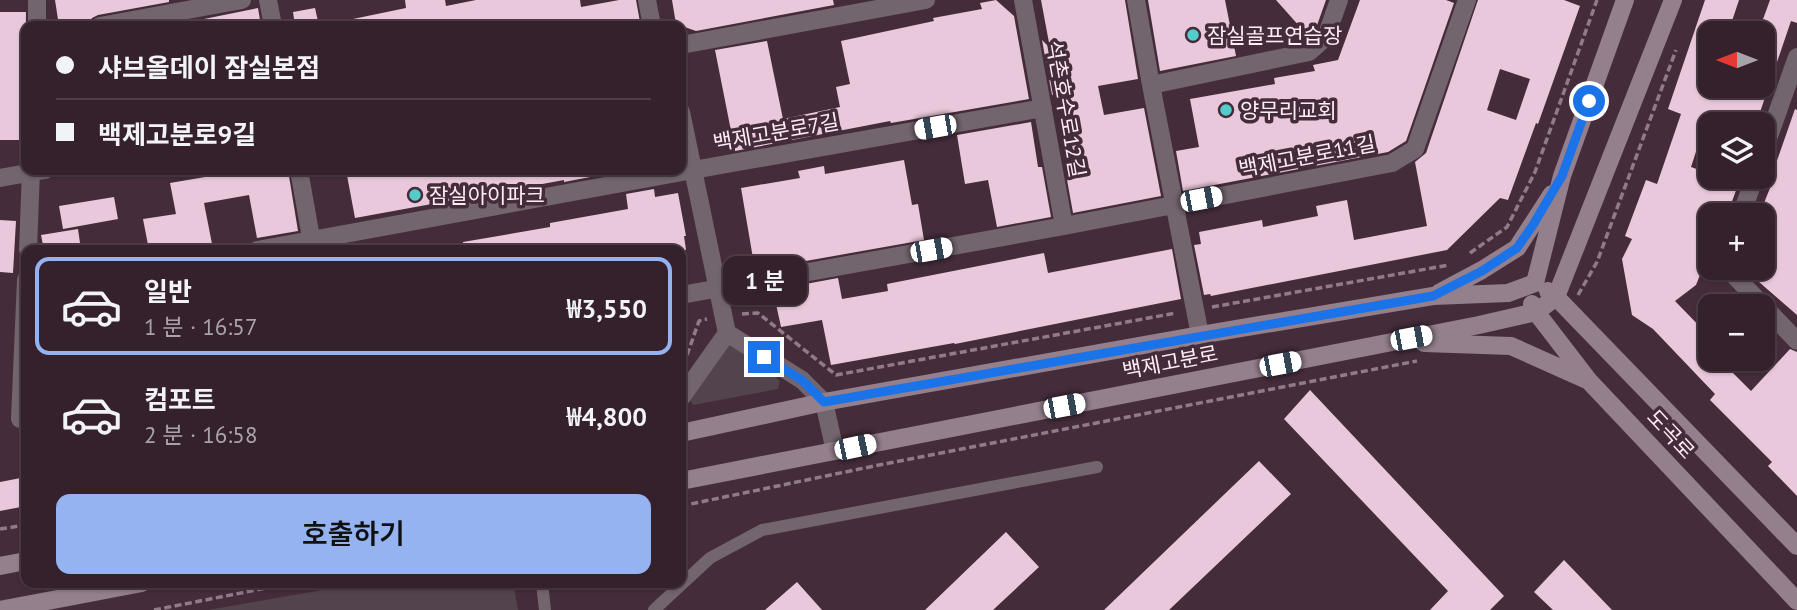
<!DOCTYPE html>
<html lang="ko">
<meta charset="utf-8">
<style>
body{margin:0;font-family:"PT Sans","Noto Sans KR",sans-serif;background:#3f2e38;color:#f1f3f6;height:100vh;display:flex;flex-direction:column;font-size:26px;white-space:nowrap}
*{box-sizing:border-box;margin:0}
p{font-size:23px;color:#a9a3a9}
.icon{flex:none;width:38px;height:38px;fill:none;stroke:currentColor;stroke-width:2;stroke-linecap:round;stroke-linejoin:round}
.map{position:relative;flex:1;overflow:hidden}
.panel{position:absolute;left:21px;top:245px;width:665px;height:343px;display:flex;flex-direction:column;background:#34212c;border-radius:14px;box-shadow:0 2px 5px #0004,0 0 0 2px #4e3e48}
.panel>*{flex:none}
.banner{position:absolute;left:21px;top:21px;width:665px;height:154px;border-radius:14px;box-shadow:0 2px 5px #0004,0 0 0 2px #4e3e48;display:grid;align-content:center;height:154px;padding:0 35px;background:#34212c}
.needle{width:46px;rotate:270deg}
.fabs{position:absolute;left:1698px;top:21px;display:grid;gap:14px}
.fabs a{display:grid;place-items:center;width:77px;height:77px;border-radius:14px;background:#34212c;box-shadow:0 2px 5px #0004,0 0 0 2px #4e3e48;font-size:35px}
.end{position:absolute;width:32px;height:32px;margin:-16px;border:9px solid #1a73e8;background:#fff;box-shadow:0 0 0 4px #fff}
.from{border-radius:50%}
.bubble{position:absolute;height:49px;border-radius:14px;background:#34212c;box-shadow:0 2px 5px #0004,0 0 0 2px #4e3e48;font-size:23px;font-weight:600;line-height:49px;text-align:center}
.car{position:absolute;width:21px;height:42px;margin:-21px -10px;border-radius:9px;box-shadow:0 0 5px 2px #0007;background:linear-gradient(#fff 24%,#345 0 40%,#fff 0 76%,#345 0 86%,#fff 0)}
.banner b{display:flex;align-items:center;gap:24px;height:66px;font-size:26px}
.banner b+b{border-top:2px solid #4e3e48}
.banner i{width:18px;height:18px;background:#f1f3f6}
ul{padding:12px 0 0;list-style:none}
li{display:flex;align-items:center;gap:21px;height:98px;margin:0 14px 10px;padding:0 21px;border:4px solid transparent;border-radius:14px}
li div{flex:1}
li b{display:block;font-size:26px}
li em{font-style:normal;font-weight:600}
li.selected{border-color:#95b2f1}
li>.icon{width:63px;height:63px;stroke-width:1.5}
.cta{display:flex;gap:14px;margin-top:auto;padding:14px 35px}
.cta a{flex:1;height:80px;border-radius:14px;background:#95b2f1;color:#111;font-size:28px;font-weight:600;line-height:80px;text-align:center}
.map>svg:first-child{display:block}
</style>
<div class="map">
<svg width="1797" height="610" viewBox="0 0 1797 610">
<rect width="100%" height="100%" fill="#452c3b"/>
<!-- green -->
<path fill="#53434c" d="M735,341L780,381L778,389L693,405L689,398L725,343Z
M362,583H513L518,610H208Z"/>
<!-- building -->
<path fill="#e9c8db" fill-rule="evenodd" d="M55,0H169V2L98,15L92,18L89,23L59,26Z
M405,0H445L446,6L476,0H580L581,7L619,0H636L640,22L619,26H353V19L406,8Z
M672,0H833L834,5L696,31L676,24Z
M996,0L1014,16L1029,99L891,123L890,121L735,151L715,50L767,41L783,119L840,107L836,87L850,84L841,41L934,21L933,18L982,9L980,3Z
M1041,0H1125L1138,79L1098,86L1104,115L1144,108L1161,196L1073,213L1064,163L1075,161L1065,107L1062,108L1060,94L1052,95L1042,40L1050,48Z
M1148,0H1225L1236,56L1160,71Z
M1276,0H1326L1315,31L1309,37Z
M1360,0H1446L1454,3L1406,141L1388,152L1183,191L1176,151L1199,147L1190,99L1275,84L1274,78L1315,71L1313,65L1338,60Z
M1478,0H1564L1580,6L1538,124L1536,123L1508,200L1500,198L1447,250L1211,296L1210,294L1204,295L1194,245L1201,244L1199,232L1262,220L1263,227L1318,216L1316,206L1347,200L1354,240L1427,226L1415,162L1426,153ZM1500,69L1530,79L1516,120L1487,110Z
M1705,0H1739L1728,33H1710V86H1717L1736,92L1739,86H1762V33H1758L1770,0H1797V23L1791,21L1756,124H1705L1691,167L1710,174V177H1716L1738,185L1727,215H1710V250L1696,285L1675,301L1710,337V359H1719L1751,391L1790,349L1797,352V496L1768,466L1772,462L1710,400L1715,394L1653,329L1632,315L1622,259L1632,239L1625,236L1646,180L1657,184L1681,114L1668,109Z
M258,8L261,26H204V19Z
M315,8L319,26H295L293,12Z
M0,12H26L24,140H0Z
M1795,109L1797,110V315L1743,268H1762V208L1776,173L1773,172Z
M1031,122L1038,167H1042L1051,217L997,227L988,180L965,184L957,135Z
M904,160L912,205L918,204L924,240L755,270L741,188L800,178L798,171L824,166L825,174Z
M246,170H288L298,231L257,238L249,195L204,203L213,249L204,250H149L143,219L176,214L170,183Z
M346,170H611V173L564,182V180L355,218Z
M654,189L655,197L678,193L686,236H684L686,250H646L645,243L600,250H464L463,242L550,227V223L628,209L626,194Z
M114,197L118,219L63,229L59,206Z
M0,220L16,221L13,273L0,272Z
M78,229L81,250H44L41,235Z
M1172,249L1181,299L955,344L954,343L831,365L822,320L781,327L773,290L838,278L842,299L888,291L887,284L1044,253L1048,273Z
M1310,390L1504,596L1490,610H1430L1448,591L1284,419Z
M1259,461L1291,494L1169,610H1104Z
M26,477V506L0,511V482Z
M1006,532L1039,567L993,610H925Z
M1564,560L1612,610H1553L1534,592Z
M797,582L822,610H765Z"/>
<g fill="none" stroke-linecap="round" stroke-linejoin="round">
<!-- path -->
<path stroke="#917b88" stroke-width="3.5" stroke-dasharray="7 3.5" stroke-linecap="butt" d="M550,170L552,179
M1470,253L1507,227L1535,172L1597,0
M1578,295L1597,262L1676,50
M1212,307L1449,265
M742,314L758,313L836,375L1176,313
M687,355L699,321L707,319
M681,506L879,465L1417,361
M0,529L26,525
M154,610L292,583"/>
<!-- service -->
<path stroke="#72656d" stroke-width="12" d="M542,583L545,610
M654,610L710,558L762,530L1097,467"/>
<!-- minor -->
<path stroke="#72656d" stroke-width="18" d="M268,0L273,26
M647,0L652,26
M1023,0L1064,226
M1136,0L1151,85L1200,335
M37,26V0
M100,26L242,0
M681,45L926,0
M1151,85L1309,52L1326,37L1339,0
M681,112L727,333L802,380L824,402L835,451
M1762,156L1797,57
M299,170L313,249
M0,178L45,170
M1741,215L1755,177
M28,250L31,170
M257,250L693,170L1043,108
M1727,268L1797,341
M26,280L20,419L26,417
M681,295L1064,226L1392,163L1415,149L1467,0
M681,398L727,333"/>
<!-- secondary -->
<path stroke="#947f8c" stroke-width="18" d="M1548,291L1556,297L1797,546
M1439,293L1482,270L1517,248L1552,194
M1532,304L1536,312L1589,381L1797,601
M1424,343L1511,346L1587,380
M681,433L824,402L1200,335L1433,296L1508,293L1535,283L1562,176L1625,0
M681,481L1479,325L1536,312L1556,297L1673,0
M0,566L26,561
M0,610L142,583"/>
</g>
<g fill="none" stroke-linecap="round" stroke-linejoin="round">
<!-- route -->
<path stroke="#1a73e8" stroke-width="9" d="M764,357L802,380L824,402L1433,296L1482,271L1517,248L1533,225L1562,176L1589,101"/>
</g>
<!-- markers -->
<g fill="#53cdcb" stroke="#452c3b" stroke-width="2.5">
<circle cx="1193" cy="35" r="7"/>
<circle cx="1226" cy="110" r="7"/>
<circle cx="415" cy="195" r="7"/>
</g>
<g text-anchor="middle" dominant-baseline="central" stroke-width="7" stroke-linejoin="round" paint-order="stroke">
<!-- poi labels -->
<g font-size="21" fill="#feecf6" stroke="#452c3b" text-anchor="start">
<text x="1207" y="35">잠실골프연습장</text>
<text x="1240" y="110">양무리교회</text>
<text x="429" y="195">잠실아이파크</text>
</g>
<!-- street labels -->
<g font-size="21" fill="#feecf6" stroke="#452c3b">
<text transform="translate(1066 109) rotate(80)">석촌호수로12길</text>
<text transform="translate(776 132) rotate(-10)">백제고분로7길</text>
<text transform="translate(1307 156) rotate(-11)">백제고분로11길</text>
<text transform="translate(1170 362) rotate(-11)">백제고분로</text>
<text transform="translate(1671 434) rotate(47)">도곡로</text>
</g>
</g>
</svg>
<div class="fabs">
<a><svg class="needle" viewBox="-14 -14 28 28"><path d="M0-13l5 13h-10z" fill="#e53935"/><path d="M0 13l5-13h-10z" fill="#a9a3a9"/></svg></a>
<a><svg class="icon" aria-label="layers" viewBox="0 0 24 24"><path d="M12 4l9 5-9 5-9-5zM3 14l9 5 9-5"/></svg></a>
<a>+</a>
<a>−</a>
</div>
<i class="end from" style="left:1589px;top:101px"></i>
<i class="end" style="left:764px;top:357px"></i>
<div class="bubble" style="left:723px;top:256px;width:84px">1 분</div>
<i class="car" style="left:935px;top:127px;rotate:260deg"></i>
<i class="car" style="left:1201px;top:199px;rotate:79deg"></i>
<i class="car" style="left:931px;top:250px;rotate:80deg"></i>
<i class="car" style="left:1411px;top:338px;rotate:79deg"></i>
<i class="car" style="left:1280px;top:364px;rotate:79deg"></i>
<i class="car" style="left:1064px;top:406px;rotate:79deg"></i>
<i class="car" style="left:855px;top:447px;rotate:78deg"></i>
<div class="banner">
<b><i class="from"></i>샤브올데이 잠실본점</b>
<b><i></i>백제고분로9길</b>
</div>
<section class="panel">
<ul>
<li class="selected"><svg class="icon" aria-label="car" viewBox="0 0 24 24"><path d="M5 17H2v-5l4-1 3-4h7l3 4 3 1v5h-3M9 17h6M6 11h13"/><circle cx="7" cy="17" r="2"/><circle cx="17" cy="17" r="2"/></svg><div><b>일반</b><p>1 분 · 16:57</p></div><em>₩3,550</em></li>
<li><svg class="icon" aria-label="car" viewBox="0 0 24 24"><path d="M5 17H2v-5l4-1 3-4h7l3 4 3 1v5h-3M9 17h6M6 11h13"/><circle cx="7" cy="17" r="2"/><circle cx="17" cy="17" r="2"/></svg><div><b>컴포트</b><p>2 분 · 16:58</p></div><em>₩4,800</em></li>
</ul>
<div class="cta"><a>호출하기</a></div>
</section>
</div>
